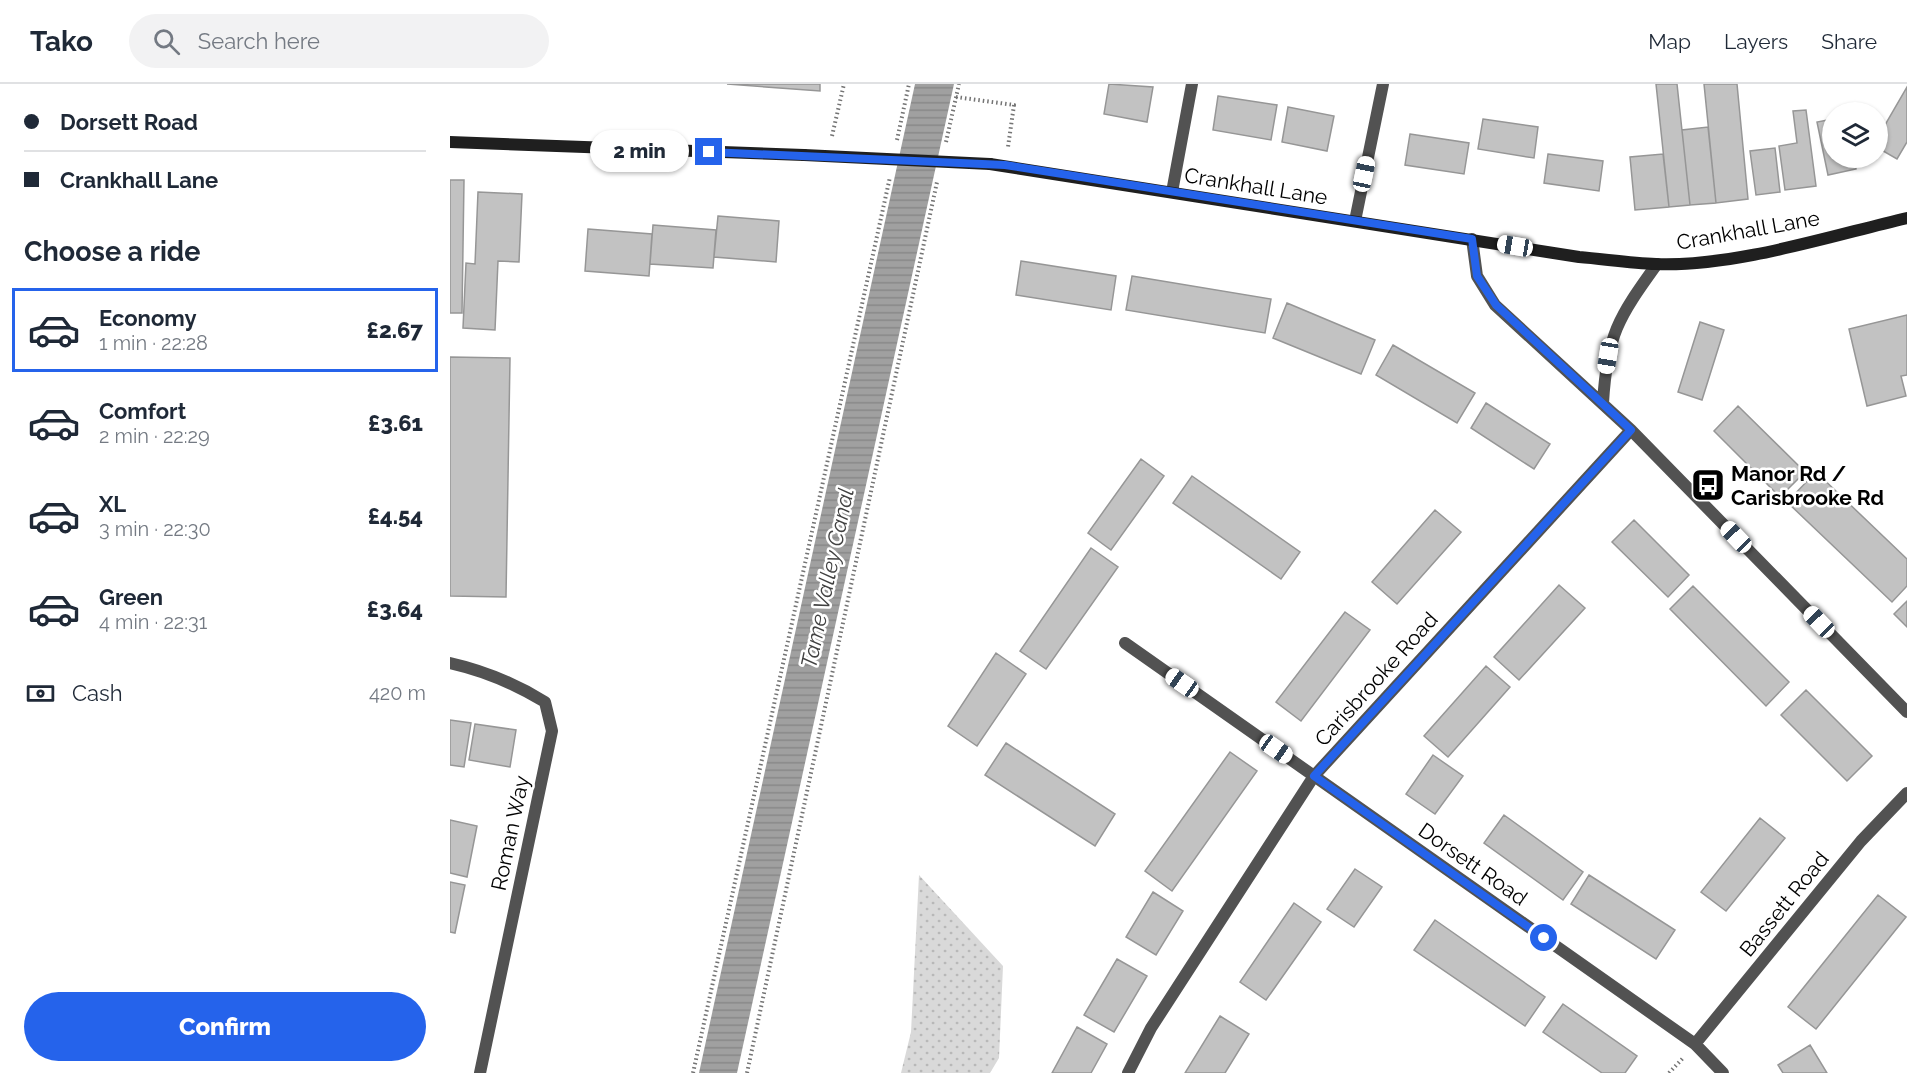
<!DOCTYPE html>
<meta charset="utf-8">
<style>
body{margin:0;font-family:Raleway,sans-serif;background:#f2f2f3;color:#1f2937;height:100vh;display:flex;flex-direction:column;font-size:22px;white-space:nowrap}
*{box-sizing:border-box;margin:0}
p{font-size:20px;color:#747a83}
.icon{flex:none;width:33px;height:33px;fill:none;stroke:currentColor;stroke-width:2;stroke-linecap:round;stroke-linejoin:round}
.map{position:relative;flex:1;overflow:hidden}
.details{display:flex;flex-direction:column;background:#fff;width:450px}
.details>*{flex:none}
.hud{display:grid;align-content:center;height:132px;padding:0 24px;background:#fff}
.controls{position:absolute;left:1372px;top:18px;display:grid;gap:12px}
.controls a{display:grid;place-items:center;width:66px;height:66px;border-radius:50%;background:#fff;box-shadow:0 2px 4px #0004;font-size:30px}
.end{position:absolute;width:27px;height:27px;margin:-14px;border:8px solid #2563eb;background:#fff;box-shadow:0 0 0 3px #fff}
.from{border-radius:50%}
.bubble{position:absolute;height:42px;border-radius:21px;background:#fff;box-shadow:0 2px 4px #0004;font-size:20px;font-weight:800;line-height:42px;text-align:center}
.car{position:absolute;width:18px;height:36px;margin:-18px -9px;border-radius:8px;box-shadow:0 0 4px 2px #0007;background:linear-gradient(#fff 24%,#345 0 40%,#fff 0 76%,#345 0 86%,#fff 0)}
.hud b{display:flex;align-items:center;gap:21px;height:57px;font-size:22px}
.hud b+b{border-top:2px solid #e0e1e3}
.hud i{width:15px;height:15px;background:#1f2937}
ul{padding:0;list-style:none}
li{display:flex;align-items:center;gap:18px;height:84px;margin:0 12px 9px;padding:0 12px;border:3px solid transparent;border-radius:0px}
li div{flex:1}
li b{display:block;font-size:22px}
li em{font-style:normal;font-weight:800}
li.selected{border-color:#2563eb}
li>.icon{width:54px;height:54px;stroke-width:1.5}
h2{padding:0 24px;font-size:27px;line-height:72px}
.pay{display:flex;align-items:center;gap:15px;height:66px;padding:0 24px;font-size:22px}
.pay p{margin-inline-start:auto}
.primary-button{display:flex;gap:12px;margin-top:auto;padding:12px 24px}
.primary-button a{flex:1;height:69px;border-radius:36px;background:#2563eb;color:#fff;font-size:24px;font-weight:800;line-height:69px;text-align:center}
header{display:flex;align-items:center;gap:36px;box-sizing:border-box;height:84px;padding:0 30px;background:#fff;border-bottom:2px solid #e0e1e3}
header strong{font-size:28px}
nav{display:flex;gap:33px;margin-inline-start:auto;font-size:21px}
.search{width:420px;height:54px;background:#f2f2f3;display:flex;align-items:center;gap:15px;box-sizing:border-box;padding:0 21px;border-radius:33px;color:#747a83;font-size:22px}
main{display:flex;flex:1;min-height:0}
.map>svg:first-child{display:block}
</style>
<header>
<strong>Tako</strong>
<div class="search"><svg class="icon" aria-label="search" viewBox="0 0 24 24"><circle cx="10" cy="10" r="6"/><path d="M15 15l6 6"/></svg>Search here</div>
<nav><a>Map</a><a>Layers</a><a>Share</a></nav>
</header>
<main>
<section class="details">
<div class="hud">
<b><i class="from"></i>Dorsett Road</b>
<b><i></i>Crankhall Lane</b>
</div>
<h2>Choose a ride</h2>
<ul>
<li class="selected"><svg class="icon" aria-label="car" viewBox="0 0 24 24"><path d="M5 17H2v-5l4-1 3-4h7l3 4 3 1v5h-3M9 17h6M6 11h13"/><circle cx="7" cy="17" r="2"/><circle cx="17" cy="17" r="2"/></svg><div><b>Economy</b><p>1 min · 22:28</p></div><em>£2.67</em></li>
<li><svg class="icon" aria-label="car" viewBox="0 0 24 24"><path d="M5 17H2v-5l4-1 3-4h7l3 4 3 1v5h-3M9 17h6M6 11h13"/><circle cx="7" cy="17" r="2"/><circle cx="17" cy="17" r="2"/></svg><div><b>Comfort</b><p>2 min · 22:29</p></div><em>£3.61</em></li>
<li><svg class="icon" aria-label="car" viewBox="0 0 24 24"><path d="M5 17H2v-5l4-1 3-4h7l3 4 3 1v5h-3M9 17h6M6 11h13"/><circle cx="7" cy="17" r="2"/><circle cx="17" cy="17" r="2"/></svg><div><b>XL</b><p>3 min · 22:30</p></div><em>£4.54</em></li>
<li><svg class="icon" aria-label="car" viewBox="0 0 24 24"><path d="M5 17H2v-5l4-1 3-4h7l3 4 3 1v5h-3M9 17h6M6 11h13"/><circle cx="7" cy="17" r="2"/><circle cx="17" cy="17" r="2"/></svg><div><b>Green</b><p>4 min · 22:31</p></div><em>£3.64</em></li>
</ul>
<div class="pay"><svg class="icon" aria-label="cash" viewBox="0 0 24 24"><path d="M3 7h18v10H3z"/><circle cx="12" cy="12" r="2"/></svg>Cash<p>420 m</p></div>
<div class="primary-button"><a>Confirm</a></div>
</section>
<div class="map">
<svg width="1457" height="989" viewBox="0 0 1457 989">
<defs>
<pattern id="green-dots" width="8" height="8" patternUnits="userSpaceOnUse" patternTransform="scale(1.5)"><rect width="8" height="8" fill="#d9d9d9"/><path d="M2 2h.1M6 6h.1" fill="none" stroke="#b8b8b8" stroke-width="1.8" stroke-linecap="round"/></pattern>
<pattern id="water-rules" width="6" height="5" patternUnits="userSpaceOnUse" patternTransform="scale(1.5)"><rect width="6" height="5" fill="#a0a0a0"/><path d="M0 2.5h6" fill="none" stroke="#888"/></pattern>
</defs>
<rect width="100%" height="100%" fill="#fff"/>
<!-- green -->
<path fill="url(#green-dots)" d="M469,791L553,882L549,974L540,989H451L461,948Z"/>
<!-- water -->
<path fill="url(#water-rules)" d="M465,0H504L287,989H249Z"/>
<!-- building -->
<path fill="#c2c2c2" stroke="#969696" stroke-width="1.5" d="M277,0H370V7Z
M659,0L703,3L697,38L654,30Z
M1206,0H1227L1240,121L1219,123Z
M1254,0H1287L1298,115L1266,119Z
M1457,3V58L1447,75L1428,64V53Z
M768,12L827,21L821,56L763,46Z
M838,23L884,32L877,67L832,58Z
M1356,26L1366,102L1335,106L1329,62L1347,59L1343,27Z
M1033,35L1088,43L1084,74L1028,65Z
M1383,35V74H1404L1406,85L1378,91L1367,38Z
M1258,43L1266,119L1240,121L1232,46Z
M960,50L1019,59L1014,90L955,81Z
M1325,64L1330,108L1306,111L1300,67Z
M1098,70L1153,77L1149,107L1094,99Z
M1213,70L1219,123L1185,126L1180,73Z
M0,96H14L12,229H0Z
M28,108L72,110L69,178L48,177L45,246L13,244L16,179L25,180Z
M268,132L329,137L326,178L264,173Z
M203,141L266,146L263,184L200,180Z
M138,145L202,150L199,192L135,187Z
M571,177L666,192L661,226L566,211Z
M682,192L821,215L815,249L676,226Z
M837,219L925,256L911,290L823,254Z
M1457,231V291L1451,292L1456,312L1417,322L1399,245Z
M1250,238L1274,246L1252,316L1228,308Z
M943,261L1025,309L1007,339L926,291Z
M0,273L60,274L56,513L0,512Z
M1036,319L1100,360L1084,385L1021,344Z
M1288,322L1355,388L1330,413L1264,347Z
M691,375L714,392L661,466L638,449Z
M1366,388L1457,475V502L1442,518L1337,418Z
M742,392L850,468L831,495L723,419Z
M985,426L1011,448L947,520L922,498Z
M1184,436L1239,491L1218,513L1162,458Z
M641,464L668,483L596,585L570,567Z
M1109,501L1135,524L1069,596L1044,573Z
M1243,502L1339,598L1316,622L1220,525Z
M1457,517V543L1444,530Z
M895,528L920,546L851,637L826,618Z
M546,569L576,590L527,662L498,642Z
M1036,582L1060,603L998,673L974,652Z
M1356,606L1422,672L1397,697L1331,631Z
M0,636L21,639L14,683L0,681Z
M25,640L66,646L60,683L19,676Z
M556,659L665,730L645,762L535,691Z
M780,668L807,687L722,807L695,787Z
M983,671L1013,692L985,730L956,710Z
M1054,731L1133,788L1113,816L1034,759Z
M1310,734L1335,754L1276,827L1251,808Z
M0,736L27,742L17,793L0,789Z
M905,785L932,803L904,843L877,825Z
M1139,791L1225,846L1206,875L1121,820Z
M0,798L15,801L5,849L0,848Z
M703,808L733,827L706,871L676,853Z
M1428,811L1456,833L1366,945L1338,923Z
M844,819L871,838L816,916L790,898Z
M985,836L1095,913L1075,942L964,866Z
M667,875L697,892L664,948L634,931Z
M1113,920L1187,972L1175,989H1152L1093,948Z
M770,932L799,950L775,989H735Z
M627,943L657,960L641,989H602Z
M1360,961L1377,989H1333L1328,981Z"/>
<g fill="none" stroke-linecap="round" stroke-linejoin="round">
<!-- path -->
<path stroke="#747474" stroke-width="4" stroke-dasharray="1.5 3" stroke-linecap="butt" d="M506,13L564,21L558,63
M382,52L394,0
M447,56L459,0
M496,58L509,0
M243,989L440,93
M297,989L487,98
M1219,989L1233,974"/>
<!-- lane -->
<path stroke="#525252" stroke-width="12" d="M905,137L933,0"/>
<!-- street -->
<path stroke="#525252" stroke-width="12" d="M722,108L742,0
M1022,155L1027,192L1045,221L1181,346L1457,628
M1153,319C1157,251 1168,234 1207,180
M675,559L1245,960L1273,989
M0,579C36,587 64,599 95,618L102,647L30,989
M1245,960L1411,757L1457,709
M678,989L701,944L864,692L1181,346"/>
<!-- secondary -->
<path stroke="#1f1f1f" stroke-width="12" d="M0,58L354,71
M540,80L1129,173C1154,175 1180,179 1206,180C1285,183 1380,152 1457,134"/>
<!-- secondary-bridge -->
<path stroke="#1f1f1f" stroke-width="12" d="M354,71L540,80"/>
</g>
<g fill="none" stroke-linecap="round" stroke-linejoin="round">
<!-- route -->
<path stroke="#2563eb" stroke-width="8" d="M259,68L555,81L1022,155L1027,192L1046,221L1181,346L864,692L1094,854"/>
</g>
<!-- icons -->
<defs>
<symbol id="bus-square" viewBox="-11 -11 22 22"><rect x="-9" y="-9" width="18" height="18" rx="4" fill="#000" stroke="#fff"/><path d="M-5-6H5V4H4V6H2V4H-2V6H-4V4H-5ZM-3.5-4V0h7V-4ZM-3.5 1.2v1.5H-2V1.2ZM2 1.2v1.5H3.5V1.2Z" fill="#fff"/></symbol>
</defs>
<g fill-rule="evenodd">
<use href="#bus-square" x="1239" y="382" width="38" height="38"/>
</g>
<g text-anchor="middle" dominant-baseline="central" stroke-width="5" stroke-linejoin="round" paint-order="stroke">
<!-- street labels -->
<g font-size="21" fill="#000" stroke="#fff">
<text transform="translate(806 102) rotate(9)">Crankhall Lane</text>
<text transform="translate(1298 146) rotate(-10)">Crankhall Lane</text>
<text transform="translate(926 595) rotate(-48)">Carisbrooke Road</text>
<text transform="translate(60 749) rotate(-78)">Roman Way</text>
<text transform="translate(1023 780) rotate(35)">Dorsett Road</text>
<text transform="translate(1334 820) rotate(-51)">Bassett Road</text>
</g>
<!-- poi labels -->
<g font-size="21" font-weight="bold" fill="#000" stroke="#fff" text-anchor="start">
<text x="1281" y="389">Manor Rd /<tspan x="1281" dy="24">Carisbrooke Rd</tspan></text>
</g>
<!-- water labels -->
<g font-size="22" font-style="italic" fill="#414141" stroke="#fff">
<text transform="translate(377 494) rotate(-78)">Tame Valley Canal</text>
</g>
</g>
</svg>
<div class="controls">
<a><svg class="icon" aria-label="layers" viewBox="0 0 24 24"><path d="M12 4l9 5-9 5-9-5zM3 14l9 5 9-5"/></svg></a>
</div>
<i class="end from" style="left:1094px;top:854px"></i>
<i class="end" style="left:259px;top:68px"></i>
<div class="bubble" style="left:140px;top:46px;width:99px">2 min</div>
<i class="car" style="left:914px;top:90px;rotate:12deg"></i>
<i class="car" style="left:1065px;top:162px;rotate:280deg"></i>
<i class="car" style="left:1158px;top:272px;rotate:189deg"></i>
<i class="car" style="left:1286px;top:453px;rotate:316deg"></i>
<i class="car" style="left:1369px;top:538px;rotate:316deg"></i>
<i class="car" style="left:732px;top:599px;rotate:305deg"></i>
<i class="car" style="left:826px;top:665px;rotate:125deg"></i>
</div>
</main>
